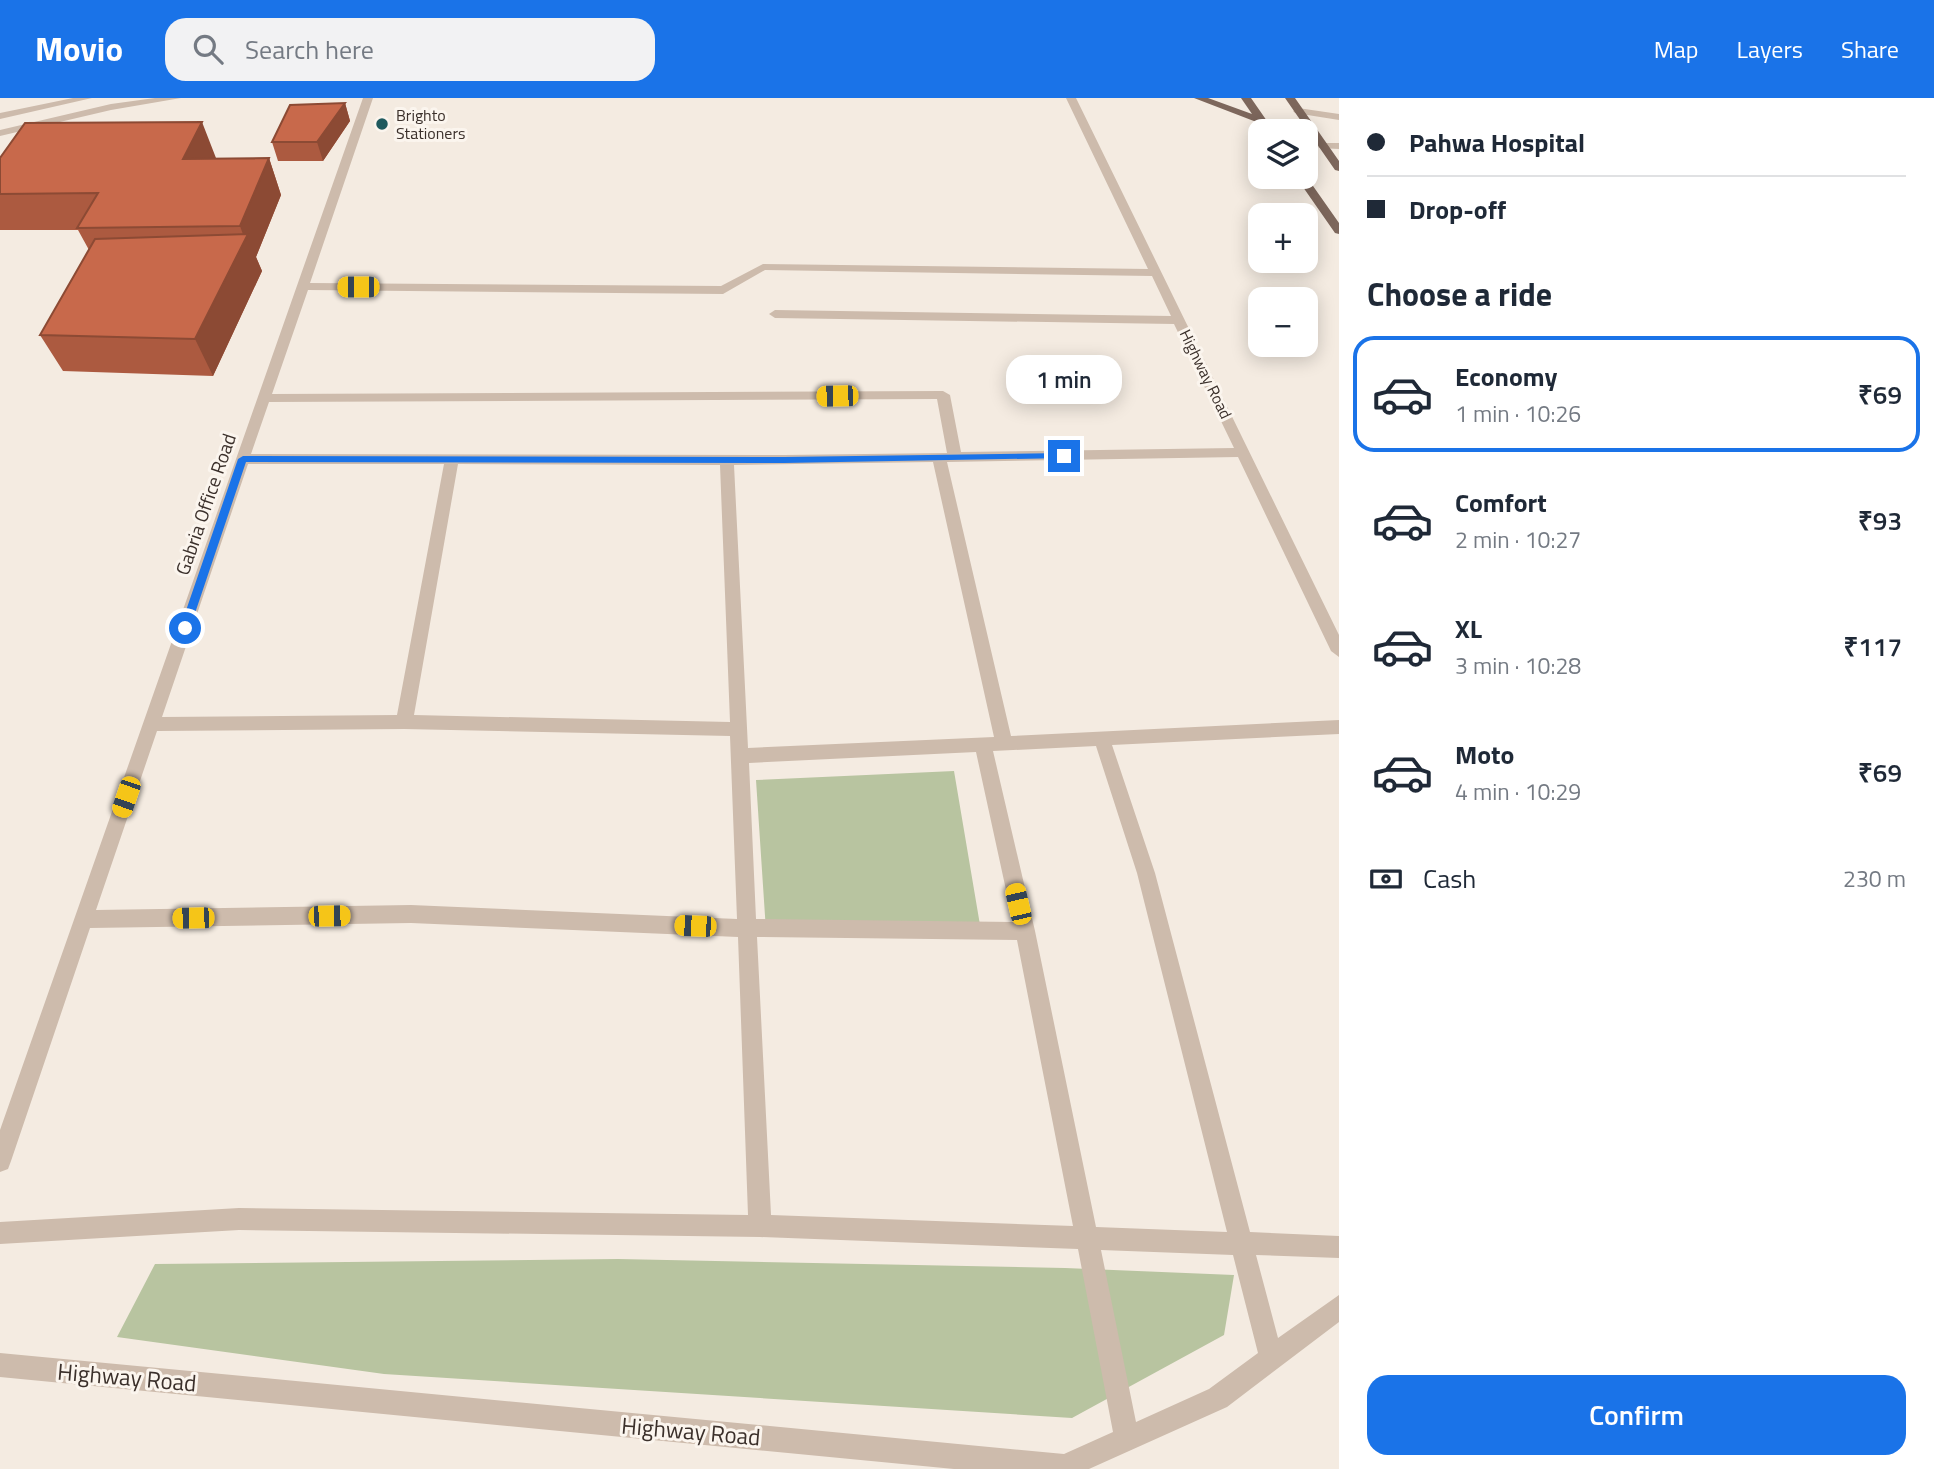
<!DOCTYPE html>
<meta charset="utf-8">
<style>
body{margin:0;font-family:"Titillium Web",sans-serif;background:#f2f2f3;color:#1f2937;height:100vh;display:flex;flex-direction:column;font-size:26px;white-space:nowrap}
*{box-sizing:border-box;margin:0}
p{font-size:23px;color:#747a83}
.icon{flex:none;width:38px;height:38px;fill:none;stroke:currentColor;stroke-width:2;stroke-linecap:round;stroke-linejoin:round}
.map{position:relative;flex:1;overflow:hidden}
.drawer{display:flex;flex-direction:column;background:#fff;width:595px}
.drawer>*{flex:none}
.banner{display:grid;align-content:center;height:154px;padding:0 28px;background:#fff}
.fabs{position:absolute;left:1248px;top:21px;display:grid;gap:14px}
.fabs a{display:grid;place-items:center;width:70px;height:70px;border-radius:14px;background:#fff;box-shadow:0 4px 18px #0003;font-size:35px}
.end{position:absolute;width:32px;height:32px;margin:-16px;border:9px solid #1a73e8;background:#fff;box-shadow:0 0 0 4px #fff}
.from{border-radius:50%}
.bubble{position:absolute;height:49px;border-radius:21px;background:#fff;box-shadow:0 4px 18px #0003;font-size:23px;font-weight:600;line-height:49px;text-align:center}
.car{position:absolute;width:21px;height:42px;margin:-21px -10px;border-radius:9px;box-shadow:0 0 5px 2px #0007;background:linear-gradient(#f5c518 24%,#345 0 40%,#f5c518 0 76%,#345 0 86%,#f5c518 0)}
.banner b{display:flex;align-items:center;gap:24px;height:66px;font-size:26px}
.banner b+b{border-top:2px solid #e0e1e3}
.banner i{width:18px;height:18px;background:#1f2937}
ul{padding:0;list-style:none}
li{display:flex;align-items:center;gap:21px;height:116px;margin:0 14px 10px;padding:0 14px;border:4px solid transparent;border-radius:21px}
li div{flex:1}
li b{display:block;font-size:26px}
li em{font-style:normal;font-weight:600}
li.selected{border-color:#1a73e8}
li>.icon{width:63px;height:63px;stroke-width:1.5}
h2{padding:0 28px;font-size:32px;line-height:84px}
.pay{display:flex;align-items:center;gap:18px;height:77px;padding:0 28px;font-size:26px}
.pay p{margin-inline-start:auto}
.action{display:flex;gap:14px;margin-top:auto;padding:14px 28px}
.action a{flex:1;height:80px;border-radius:21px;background:#1a73e8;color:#fff;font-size:28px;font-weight:600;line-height:80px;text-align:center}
header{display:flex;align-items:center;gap:42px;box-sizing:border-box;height:98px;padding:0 35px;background:#1a73e8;color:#fff}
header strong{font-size:33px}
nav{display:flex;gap:38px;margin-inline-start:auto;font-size:24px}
.search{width:490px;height:63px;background:#f2f2f3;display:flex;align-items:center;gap:18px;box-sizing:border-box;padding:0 24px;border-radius:21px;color:#747a83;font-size:26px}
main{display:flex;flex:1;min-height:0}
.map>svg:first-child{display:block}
</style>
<header>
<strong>Movio</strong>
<div class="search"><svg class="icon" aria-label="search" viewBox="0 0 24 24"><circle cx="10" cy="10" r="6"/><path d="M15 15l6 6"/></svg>Search here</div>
<nav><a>Map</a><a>Layers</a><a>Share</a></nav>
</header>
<main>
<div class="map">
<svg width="1339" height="1371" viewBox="0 0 1339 1371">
<rect width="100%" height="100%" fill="#f4ebe1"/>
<!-- green -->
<path fill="#b8c4a0" d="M954,673L980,827L766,833L756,682Z
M618,1161L1065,1170L1234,1177L1224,1237L1072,1320L384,1276L117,1239L155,1166Z"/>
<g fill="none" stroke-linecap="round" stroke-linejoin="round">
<!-- minor -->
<path fill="#cdbbac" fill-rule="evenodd" d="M73,0H92L0,21V15Z
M155,0H181L111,12L0,38V32L111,6Z
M363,0H373L310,185L721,188L763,166L1148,171L1066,0H1076L1339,537V559L1331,553L1238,359L947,364L1011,638L1339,622V636L1112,647L1155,775L1250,1134L1339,1138V1160L1256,1157L1278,1240L1339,1197V1224L1227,1309L1089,1371H954L0,1279V1255L1064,1356L1113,1334L1078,1151L760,1139L239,1132L0,1146V1124L239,1110L748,1117L738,839L411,825L90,830L11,1063L8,1071L0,1074V1032ZM765,172L1152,178L1171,218L775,212L769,216L775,220L1174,226L1234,350L961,354L950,297L943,293L272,296L308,192L723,196ZM937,301L947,355L784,357L251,356L269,304ZM933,364L994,639L748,650L734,367ZM248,366H444L397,617L162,619ZM458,366L720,367L730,624L414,617ZM404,631L730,638L737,821L411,807L96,812L157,633ZM1096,648L1137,775L1227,1134L1096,1129L1035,833L993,653ZM976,654L1013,824L756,821L749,665ZM757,839L1017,842L1073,1128L771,1117ZM1101,1152L1233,1157L1258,1255L1209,1291L1136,1324Z
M1298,10L1339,16V22L1295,15L1293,13Z
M1323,45H1339V51L1319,50L1318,48Z"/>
<!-- major -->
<path fill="#7d675c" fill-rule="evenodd" d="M1194,0H1208L1252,16L1241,0H1251L1274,33H1264L1259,25Z
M1285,0H1295L1339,63V73L1335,72Z
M1306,78L1339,125V136L1335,135L1296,79Z"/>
</g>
<!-- wall -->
<path fill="#ac5a40" d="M345,5L350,23L323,63H278L272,44Z
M0,60H269L281,97L256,159L262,173L213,278L63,273L40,237L89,152L78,132H0Z"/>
<!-- shaded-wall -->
<path fill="#8c4a34" d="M345,5L350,23L323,63L317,44Z
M202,24L216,60L183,61Z
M269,60L281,97L256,159L262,173L213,278L195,241L245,142L240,128Z"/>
<!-- building -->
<path fill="#c8694b" stroke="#8c4a34" stroke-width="2" d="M345,5L317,44H272L290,7Z
M202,24L183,61L269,60L240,128L77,130L98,95L0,96V60L25,25Z
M248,136L195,241L40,237L95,141Z"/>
<!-- route -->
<path fill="#1a73e8" d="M1064,355L1067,356V360L784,365L246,364L190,530L185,534L180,530L238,361L243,358L784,359Z"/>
<!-- markers -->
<circle fill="#1f5a5e" stroke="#fbf5ee" stroke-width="2.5" cx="382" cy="26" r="7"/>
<g text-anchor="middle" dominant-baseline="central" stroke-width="6" stroke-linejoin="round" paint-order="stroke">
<!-- far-poi labels -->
<g font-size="16" fill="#3b302b" stroke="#fbf5ee" text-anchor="start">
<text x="396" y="17">Brighto<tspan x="396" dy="18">Stationers</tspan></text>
</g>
<!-- far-street labels -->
<g font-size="16" fill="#3b302b" stroke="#fbf5ee">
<text transform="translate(1206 276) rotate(64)">Highway Road</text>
</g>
<!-- street labels -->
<g font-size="19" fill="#3b302b" stroke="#fbf5ee">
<text transform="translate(205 406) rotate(-71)">Gabria Office Road</text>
</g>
<!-- near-street labels -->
<g font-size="23" fill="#3b302b" stroke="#fbf5ee">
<text transform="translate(127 1279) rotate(5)">Highway Road</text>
<text transform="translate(691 1333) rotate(5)">Highway Road</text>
</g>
</g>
</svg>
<div class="fabs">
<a><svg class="icon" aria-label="layers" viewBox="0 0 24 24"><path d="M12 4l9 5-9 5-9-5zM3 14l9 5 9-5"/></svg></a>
<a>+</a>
<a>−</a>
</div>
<i class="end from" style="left:185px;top:530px"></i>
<i class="end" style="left:1064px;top:358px"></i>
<div class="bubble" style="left:1006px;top:257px;width:116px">1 min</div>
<i class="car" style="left:358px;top:189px;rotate:270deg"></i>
<i class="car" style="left:837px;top:298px;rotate:269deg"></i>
<i class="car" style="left:126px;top:699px;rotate:199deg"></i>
<i class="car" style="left:1018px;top:806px;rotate:347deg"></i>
<i class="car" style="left:329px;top:818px;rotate:89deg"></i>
<i class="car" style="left:193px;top:820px;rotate:269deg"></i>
<i class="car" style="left:695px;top:828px;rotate:272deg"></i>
</div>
<section class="drawer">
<div class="banner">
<b><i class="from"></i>Pahwa Hospital</b>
<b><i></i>Drop-off</b>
</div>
<h2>Choose a ride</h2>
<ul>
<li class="selected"><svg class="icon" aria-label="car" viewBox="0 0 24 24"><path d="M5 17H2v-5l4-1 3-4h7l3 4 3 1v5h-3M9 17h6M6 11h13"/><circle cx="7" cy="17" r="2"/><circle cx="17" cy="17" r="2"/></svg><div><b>Economy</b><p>1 min · 10:26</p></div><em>₹69</em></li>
<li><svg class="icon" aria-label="car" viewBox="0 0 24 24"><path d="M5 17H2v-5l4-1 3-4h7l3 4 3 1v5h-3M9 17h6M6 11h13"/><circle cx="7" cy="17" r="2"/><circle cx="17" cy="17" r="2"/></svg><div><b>Comfort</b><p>2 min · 10:27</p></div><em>₹93</em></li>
<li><svg class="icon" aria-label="car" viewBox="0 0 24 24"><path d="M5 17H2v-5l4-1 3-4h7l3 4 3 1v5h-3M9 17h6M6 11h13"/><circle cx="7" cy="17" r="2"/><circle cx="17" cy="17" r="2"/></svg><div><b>XL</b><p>3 min · 10:28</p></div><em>₹117</em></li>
<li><svg class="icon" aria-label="car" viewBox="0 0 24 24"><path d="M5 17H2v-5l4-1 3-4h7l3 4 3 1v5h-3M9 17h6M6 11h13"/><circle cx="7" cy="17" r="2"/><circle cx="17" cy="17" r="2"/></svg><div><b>Moto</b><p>4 min · 10:29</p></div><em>₹69</em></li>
</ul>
<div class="pay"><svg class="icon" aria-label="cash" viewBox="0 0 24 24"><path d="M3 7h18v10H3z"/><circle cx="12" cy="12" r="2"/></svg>Cash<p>230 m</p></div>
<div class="action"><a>Confirm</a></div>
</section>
</main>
